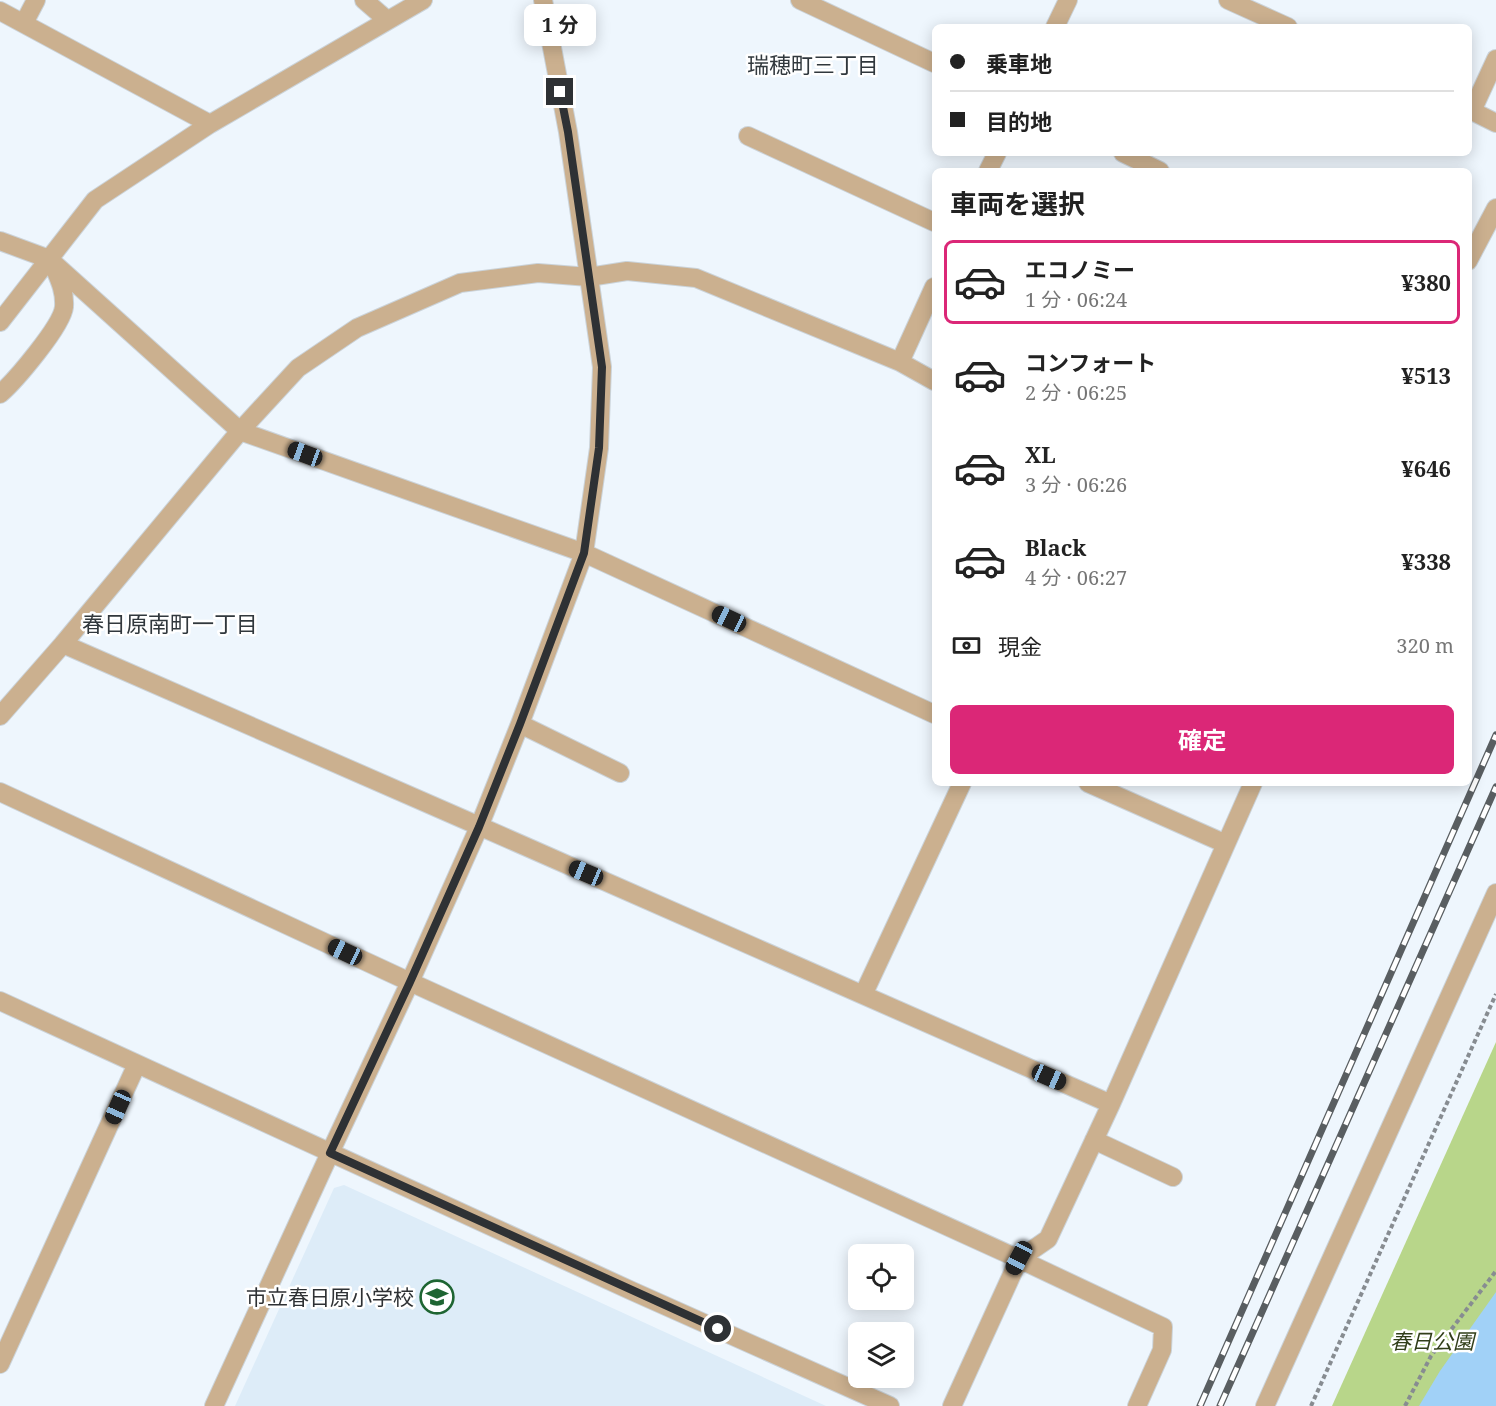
<!DOCTYPE html>
<html lang="ja">
<meta charset="utf-8">
<style>
body{margin:0;font-family:"Noto Serif","Noto Sans JP",serif;background:#f2f2f2;color:#222;height:100vh;display:flex;flex-direction:column;font-size:22px;white-space:nowrap}
*{box-sizing:border-box;margin:0}
p{font-size:20px;color:#767676}
.icon{flex:none;width:33px;height:33px;fill:none;stroke:currentColor;stroke-width:2;stroke-linecap:round;stroke-linejoin:round}
.map{position:relative;flex:1;overflow:hidden}
.side{position:absolute;left:932px;top:168px;width:540px;height:618px;display:flex;flex-direction:column;background:#fff;border-radius:9px;box-shadow:0 3px 15px #0003}
.side>*{flex:none}
.hud{position:absolute;left:932px;top:24px;width:540px;height:132px;border-radius:9px;box-shadow:0 3px 15px #0003;display:grid;align-content:center;height:132px;padding:0 18px;background:#fff}
.tools{position:absolute;left:848px;top:1244px;display:grid;gap:12px}
.tools a{display:grid;place-items:center;width:66px;height:66px;border-radius:9px;background:#fff;box-shadow:0 3px 15px #0003;font-size:30px}
.end{position:absolute;width:27px;height:27px;margin:-14px;border:8px solid #2e3134;background:#fff;box-shadow:0 0 0 3px #fff}
.from{border-radius:50%}
.bubble{position:absolute;height:42px;border-radius:9px;background:#fff;box-shadow:0 3px 15px #0003;font-size:20px;font-weight:700;line-height:42px;text-align:center}
.car{position:absolute;width:18px;height:36px;margin:-18px -9px;border-radius:8px;box-shadow:0 0 4px 2px #0007;background:linear-gradient(#222 24%,#8ab4d8 0 40%,#222 0 76%,#8ab4d8 0 86%,#222 0)}
.hud b{display:flex;align-items:center;gap:21px;height:57px;font-size:22px}
.hud b+b{border-top:2px solid #e0e0e0}
.hud i{width:15px;height:15px;background:#222}
ul{padding:0;list-style:none}
li{display:flex;align-items:center;gap:18px;height:84px;margin:0 12px 9px;padding:0 6px;border:3px solid transparent;border-radius:9px}
li div{flex:1}
li b{display:block;font-size:22px}
li em{font-style:normal;font-weight:700}
li.active{border-color:#db2777}
li>.icon{width:54px;height:54px;stroke-width:1.5}
h2{padding:0 18px;font-size:27px;line-height:72px}
.pay{display:flex;align-items:center;gap:15px;height:66px;padding:0 18px;font-size:22px}
.pay p{margin-inline-start:auto}
.action{display:flex;gap:12px;margin-top:auto;padding:12px 18px}
.action a{flex:1;height:69px;border-radius:9px;background:#db2777;color:#fff;font-size:24px;font-weight:700;line-height:69px;text-align:center}
.map>svg:first-child{display:block}
</style>
<div class="map">
<svg width="1496" height="1406" viewBox="0 0 1496 1406">
<rect width="100%" height="100%" fill="#eef6fd"/>
<!-- built -->
<path fill="#ddecf8" d="M344,1185L826,1406H235L334,1188Z"/>
<!-- green -->
<path fill="#b8d68a" d="M1496,1042V1406H1332Z"/>
<!-- building -->
<path fill="#a1d1f7" d="M1496,1292V1406H1419L1440,1371Z"/>
<g fill="none" stroke-linecap="round" stroke-linejoin="round">
<defs>
<path id="minor" d="M364,0L387,20
M800,0L934,63
M1228,0L1288,27
M0,11L210,124
M24,23L36,0
M1055,27L1068,0
M1468,109L1496,123
M1472,111L1496,59
M748,136L934,222
M1123,153L1160,171
M988,171L997,153
M0,241L49,259L240,431L584,553L934,714
M1468,261L1496,208
M0,322L95,200L210,124L423,0
M900,362L934,287
M0,394C15,381 62,326 64,307C65,292 60,281 54,267
M63,644C412,798 763,948 1111,1104
M0,716L63,644L240,431L298,368L357,328L460,283L538,273L589,277L627,271L696,278L900,362L934,381
M520,724L620,773
M1088,783L1226,844
M0,792L410,982L1019,1259L1163,1327L1162,1350L1137,1406
M864,993L962,783
M0,1001L632,1291L890,1406
M1094,1140L1173,1177
M0,1364L137,1064
M214,1406L330,1153L410,982L479,827L520,724L584,553L599,448L602,367L568,132L543,0
M952,1406L1019,1259L1048,1239L1111,1104L1253,783
M1265,1406L1496,893"/>
</defs>
<!-- minor casing -->
<use href="#minor" stroke="#cbd3d9" stroke-width="20"/>
<!-- path -->
<path stroke="#878c91" stroke-width="4" stroke-dasharray="4.5 3" stroke-linecap="butt" d="M1311,1406L1496,994
M1405,1406L1431,1356L1496,1271"/>
<!-- minor -->
<use href="#minor" stroke="#cbb08f" stroke-width="18"/>
<defs>
<path id="rail" d="M1200,1406L1496,735
M1220,1406L1496,787"/>
</defs>
<!-- rail casing -->
<use href="#rail" stroke="#595e61" stroke-width="7"/>
<!-- rail -->
<use href="#rail" stroke="#fff" stroke-width="4.5" stroke-dasharray="14" stroke-linecap="butt"/>
</g>
<g fill="none" stroke-linecap="round" stroke-linejoin="round">
<!-- route -->
<path stroke="#2e3134" stroke-width="8" d="M560,92L568,132L602,367L599,448L584,553L520,724L479,827L410,982L330,1153L718,1329"/>
</g>
<!-- icons -->
<defs>
<symbol id="school-ring" viewBox="-11 -11 22 22"><circle r="9.5" fill="#fff" stroke="#1e6532" stroke-width="1.5"/><path d="M0-5L7-2L0 1L-7-2ZM-4 1L0 2.5L4 1V4Q0 6-4 4Z" fill="#1e6532"/></symbol>
</defs>
<g fill-rule="evenodd">
<use href="#school-ring" x="418" y="1278" width="38" height="38"/>
</g>
<g text-anchor="middle" dominant-baseline="central" stroke-width="5" stroke-linejoin="round" paint-order="stroke">
<!-- poi labels -->
<g font-size="21" fill="#2e3134" stroke="#fff" text-anchor="end">
<text x="414" y="1297">市立春日原小学校</text>
</g>
<!-- park labels -->
<g font-size="21" font-style="italic" fill="#313e19" stroke="#fff">
<text x="1432" y="1341">春日公園</text>
</g>
<!-- neighbourhood labels -->
<g font-size="22" fill="#31383d" stroke="#fff">
<text x="813" y="64">瑞穂町三丁目</text>
<text x="170" y="623">春日原南町一丁目</text>
</g>
</g>
</svg>
<div class="tools">
<a><svg class="icon" aria-label="locate" viewBox="0 0 24 24"><circle cx="12" cy="12" r="6"/><path d="M12 2v4M12 18v4M2 12h4M18 12h4"/></svg></a>
<a><svg class="icon" aria-label="layers" viewBox="0 0 24 24"><path d="M12 4l9 5-9 5-9-5zM3 14l9 5 9-5"/></svg></a>
</div>
<i class="end from" style="left:718px;top:1329px"></i>
<i class="end" style="left:560px;top:92px"></i>
<div class="bubble" style="left:524px;top:4px;width:72px">1 分</div>
<i class="car" style="left:305px;top:454px;rotate:290deg"></i>
<i class="car" style="left:729px;top:619px;rotate:295deg"></i>
<i class="car" style="left:586px;top:873px;rotate:293deg"></i>
<i class="car" style="left:345px;top:952px;rotate:295deg"></i>
<i class="car" style="left:1049px;top:1077px;rotate:114deg"></i>
<i class="car" style="left:118px;top:1107px;rotate:204deg"></i>
<i class="car" style="left:1019px;top:1258px;rotate:208deg"></i>
<div class="hud">
<b><i class="from"></i>乗車地</b>
<b><i></i>目的地</b>
</div>
<section class="side">
<h2>車両を選択</h2>
<ul>
<li class="active"><svg class="icon" aria-label="car" viewBox="0 0 24 24"><path d="M5 17H2v-5l4-1 3-4h7l3 4 3 1v5h-3M9 17h6M6 11h13"/><circle cx="7" cy="17" r="2"/><circle cx="17" cy="17" r="2"/></svg><div><b>エコノミー</b><p>1 分 · 06:24</p></div><em>¥380</em></li>
<li><svg class="icon" aria-label="car" viewBox="0 0 24 24"><path d="M5 17H2v-5l4-1 3-4h7l3 4 3 1v5h-3M9 17h6M6 11h13"/><circle cx="7" cy="17" r="2"/><circle cx="17" cy="17" r="2"/></svg><div><b>コンフォート</b><p>2 分 · 06:25</p></div><em>¥513</em></li>
<li><svg class="icon" aria-label="car" viewBox="0 0 24 24"><path d="M5 17H2v-5l4-1 3-4h7l3 4 3 1v5h-3M9 17h6M6 11h13"/><circle cx="7" cy="17" r="2"/><circle cx="17" cy="17" r="2"/></svg><div><b>XL</b><p>3 分 · 06:26</p></div><em>¥646</em></li>
<li><svg class="icon" aria-label="car" viewBox="0 0 24 24"><path d="M5 17H2v-5l4-1 3-4h7l3 4 3 1v5h-3M9 17h6M6 11h13"/><circle cx="7" cy="17" r="2"/><circle cx="17" cy="17" r="2"/></svg><div><b>Black</b><p>4 分 · 06:27</p></div><em>¥338</em></li>
</ul>
<div class="pay"><svg class="icon" aria-label="cash" viewBox="0 0 24 24"><path d="M3 7h18v10H3z"/><circle cx="12" cy="12" r="2"/></svg>現金<p>320 m</p></div>
<div class="action"><a>確定</a></div>
</section>
</div>
